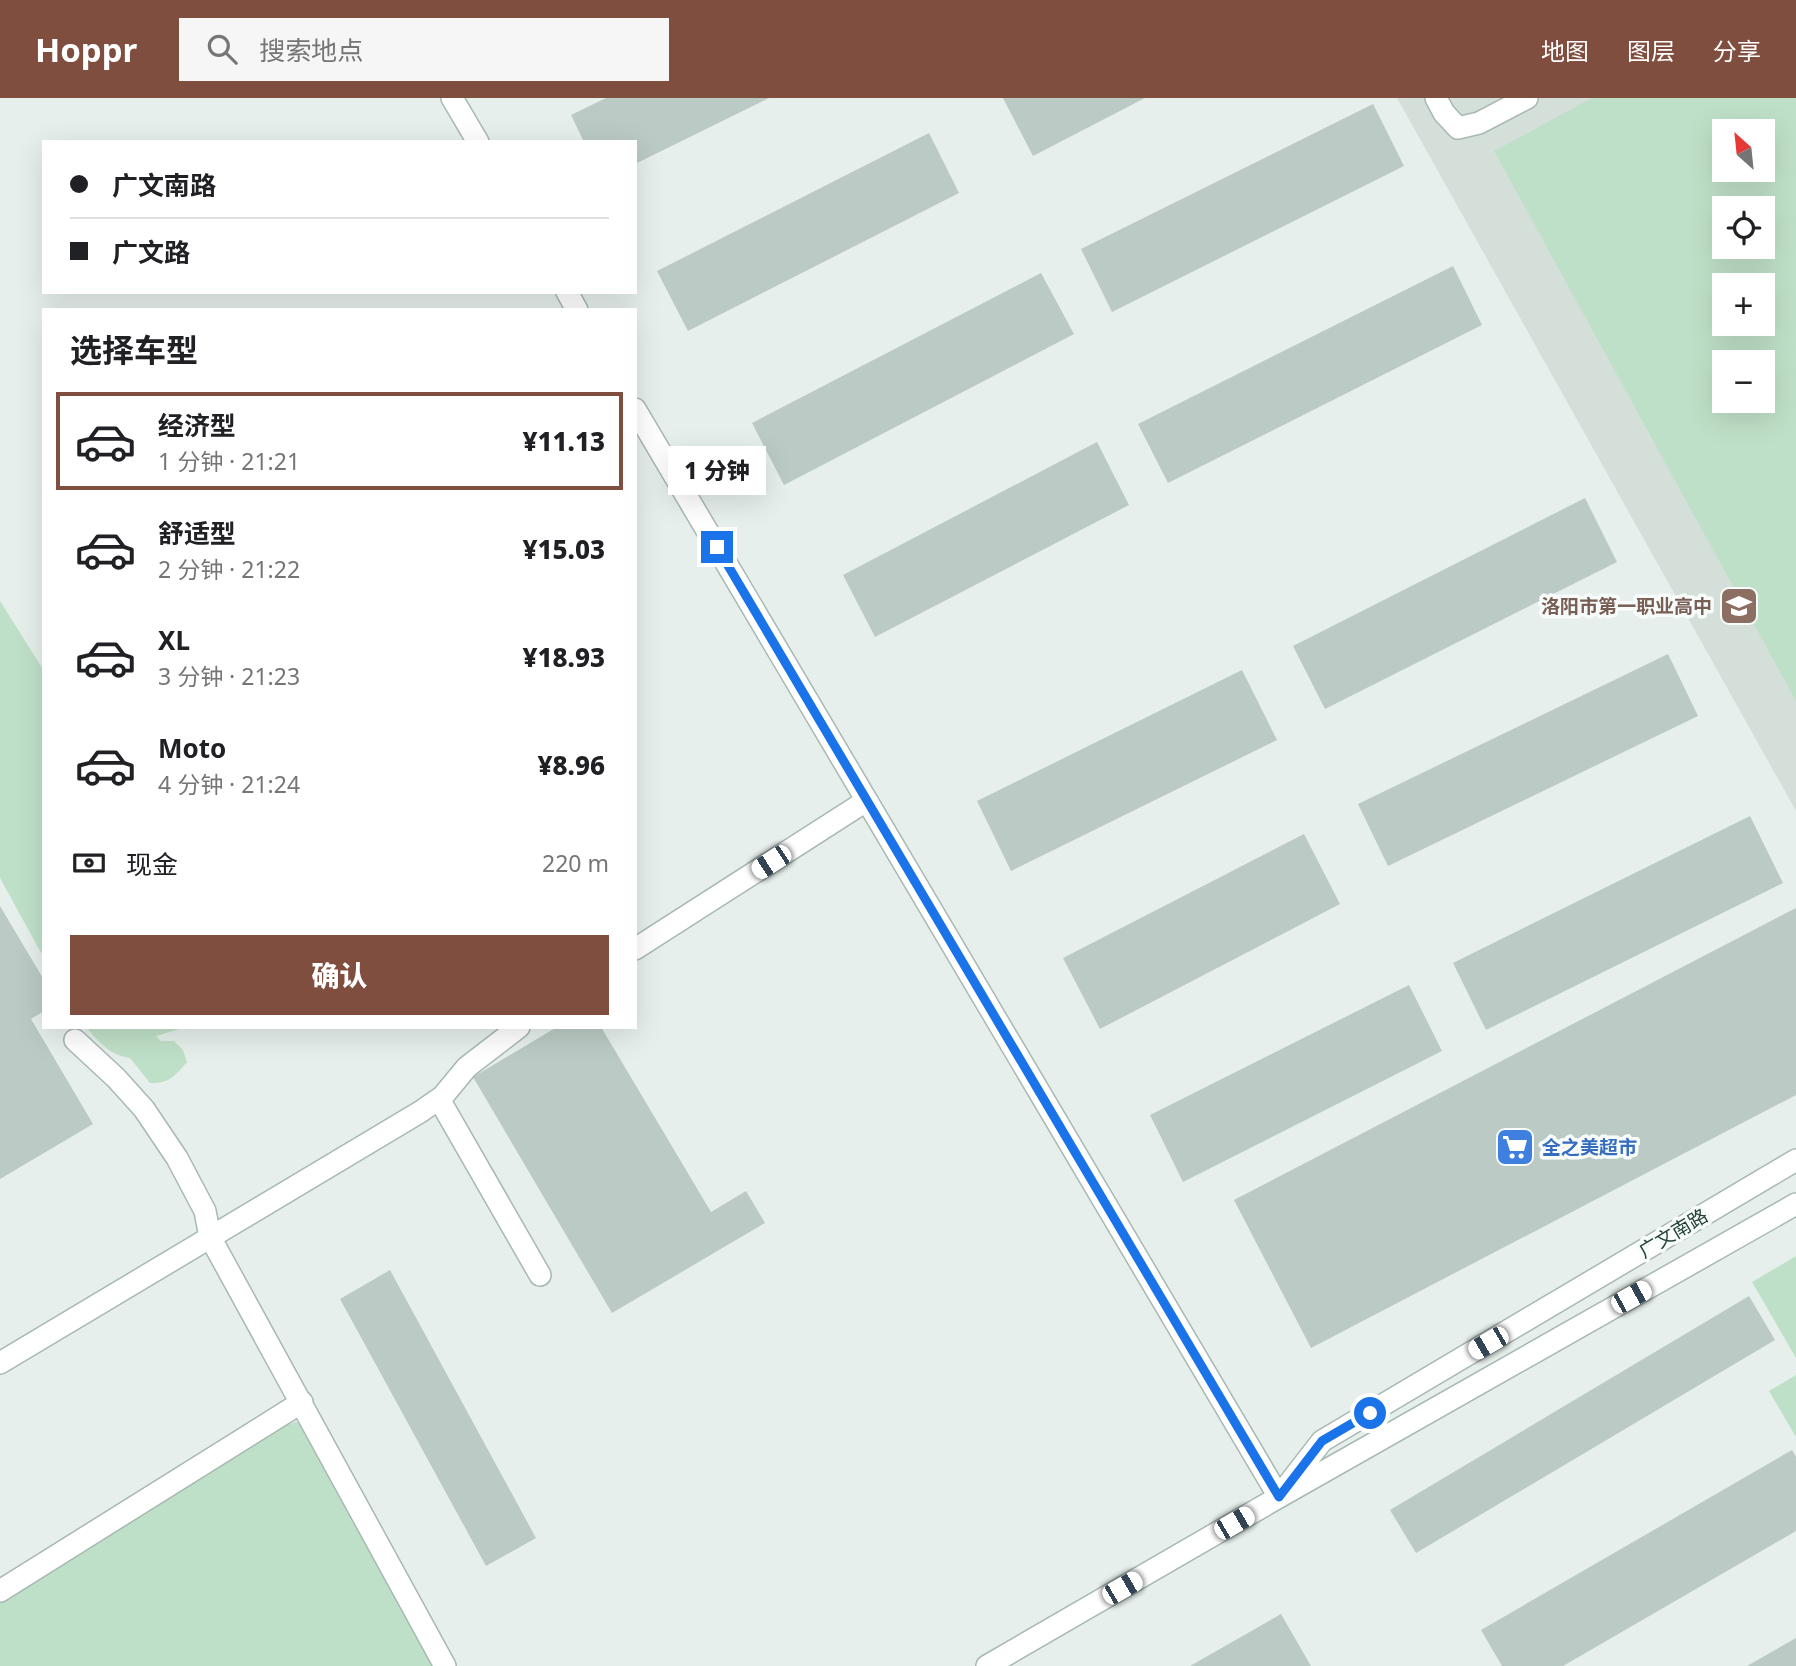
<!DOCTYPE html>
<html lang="zh">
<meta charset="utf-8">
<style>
body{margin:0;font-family:"Noto Sans","Noto Sans SC",sans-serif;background:#f6f6f6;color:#202124;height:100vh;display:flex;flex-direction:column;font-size:26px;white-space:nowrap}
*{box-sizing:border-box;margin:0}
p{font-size:23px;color:#757577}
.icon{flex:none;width:38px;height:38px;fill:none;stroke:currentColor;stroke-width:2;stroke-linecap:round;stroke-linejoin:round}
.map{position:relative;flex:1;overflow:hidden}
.panel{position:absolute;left:42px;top:210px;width:595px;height:721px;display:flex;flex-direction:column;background:#fff;border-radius:0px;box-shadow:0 7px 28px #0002}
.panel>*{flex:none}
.banner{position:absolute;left:42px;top:42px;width:595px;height:154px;border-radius:0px;box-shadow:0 7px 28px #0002;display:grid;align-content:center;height:154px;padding:0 28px;background:#fff}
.needle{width:46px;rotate:333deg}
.tools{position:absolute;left:1712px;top:21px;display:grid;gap:14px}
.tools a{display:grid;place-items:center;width:63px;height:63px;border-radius:0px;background:#fff;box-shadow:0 7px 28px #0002;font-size:35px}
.end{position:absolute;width:32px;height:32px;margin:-16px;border:9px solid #1a73e8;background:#fff;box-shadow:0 0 0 4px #fff}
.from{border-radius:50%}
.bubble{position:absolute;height:49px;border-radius:0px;background:#fff;box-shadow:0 7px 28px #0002;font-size:23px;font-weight:800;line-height:49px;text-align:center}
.car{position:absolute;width:21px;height:42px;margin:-21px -10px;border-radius:9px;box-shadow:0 0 5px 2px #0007;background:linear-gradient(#fff 24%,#345 0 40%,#fff 0 76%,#345 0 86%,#fff 0)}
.banner b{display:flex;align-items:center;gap:24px;height:66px;font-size:26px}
.banner b+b{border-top:2px solid #e0e0e0}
.banner i{width:18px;height:18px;background:#202124}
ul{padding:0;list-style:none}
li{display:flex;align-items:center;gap:21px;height:98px;margin:0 14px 10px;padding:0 14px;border:4px solid transparent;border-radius:0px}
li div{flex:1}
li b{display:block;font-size:26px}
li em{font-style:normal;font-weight:800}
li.selected{border-color:#7f4e3f}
li>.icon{width:63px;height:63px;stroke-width:1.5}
h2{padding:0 28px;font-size:32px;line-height:84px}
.pay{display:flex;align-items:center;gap:18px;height:77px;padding:0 28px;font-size:26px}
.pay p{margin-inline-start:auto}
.button{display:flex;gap:14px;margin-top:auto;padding:14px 28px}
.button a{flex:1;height:80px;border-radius:0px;background:#7f4e3f;color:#fff;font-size:28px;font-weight:800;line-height:80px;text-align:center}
header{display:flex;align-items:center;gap:42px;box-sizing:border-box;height:98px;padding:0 35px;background:#7f4e3f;color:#fff}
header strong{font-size:33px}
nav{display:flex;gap:38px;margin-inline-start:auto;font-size:24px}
.search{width:490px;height:63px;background:#f6f6f6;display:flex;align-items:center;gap:18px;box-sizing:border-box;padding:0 24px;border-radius:0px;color:#757577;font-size:26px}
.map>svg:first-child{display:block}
</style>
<header>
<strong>Hoppr</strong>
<div class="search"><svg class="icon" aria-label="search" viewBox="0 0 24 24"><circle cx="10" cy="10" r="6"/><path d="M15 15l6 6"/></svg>搜索地点</div>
<nav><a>地图</a><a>图层</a><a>分享</a></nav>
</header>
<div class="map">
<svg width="1796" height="1568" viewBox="0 0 1796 1568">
<rect width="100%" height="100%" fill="#e6efeb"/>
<!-- built -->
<path fill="#d4dfda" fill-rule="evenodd" d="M1397,0H1796V713ZM1724,33H1762V72H1724ZM1724,110H1762V149H1724ZM1724,187H1762V226H1724ZM1724,264H1762V303H1724Z"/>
<!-- green -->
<path fill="#bfe0c8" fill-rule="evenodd" d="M1592,0H1796V603L1494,53ZM1762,33V72H1724V33ZM1762,110V149H1724V110ZM1762,187V226H1724V187ZM1762,264V303H1724V264Z
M0,503L44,573V860L0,780Z
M86,929H186L156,938L161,943H174L183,952L187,964C176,977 169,986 150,985L130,960C109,957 99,944 86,929Z
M1796,1158V1260L1752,1184Z
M1796,1277V1339L1769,1293Z
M295,1324L305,1326L436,1568H0V1502L276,1331Z"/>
<!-- building -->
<path fill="#bbcac4" d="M606,0H769L635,66V44H584L571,17Z
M1003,0H1145L1033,58Z
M1373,6L1404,68L1112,214L1081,151Z
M929,35L959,95L688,233L657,173Z
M1453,168L1482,227L1168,385L1138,326Z
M1041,175L1074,236L784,387L752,325Z
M1097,344L1129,407L875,539L843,477Z
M1585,400L1617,464L1325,611L1293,548Z
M1668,556L1698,618L1388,768L1358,706Z
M1242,572L1277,642L1011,773L977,703Z
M1750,718L1783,785L1486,932L1453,865Z
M1304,736L1340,806L1100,931L1063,860Z
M0,808L44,882V913L31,921L93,1026L0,1081Z
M1796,810V997L1311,1250L1234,1102Z
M1409,887L1442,953L1183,1084L1150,1017Z
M557,929H601L711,1114L746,1093L765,1125L612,1215L473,979Z
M390,1172L536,1440L486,1468L340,1201Z
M1749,1198L1775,1242L1416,1455L1390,1412Z
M1792,1352L1796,1359V1433L1563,1568H1502L1481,1532Z
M1281,1516L1311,1568H1190Z
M1796,1540V1568H1747Z"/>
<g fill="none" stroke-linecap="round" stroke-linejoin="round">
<defs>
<path id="minor" d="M452,0L478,44
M1436,0L1444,15L1458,30L1479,25L1527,0
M567,194L577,212
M635,311L1279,1399
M635,851L866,703
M75,942L116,980L144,1011L177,1060L205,1113L210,1139L445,1568
M439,1001L540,1177
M0,1265L420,1014L443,998L467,969L519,929
M1284,1392L1322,1343L1796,1062
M0,1493L302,1304
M987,1568L1279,1399L1796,1106"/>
</defs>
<!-- minor casing -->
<use href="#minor" stroke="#a8b8b2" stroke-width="24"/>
<!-- minor -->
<use href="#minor" stroke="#fff" stroke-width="21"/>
</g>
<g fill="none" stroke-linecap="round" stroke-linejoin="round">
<!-- route -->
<path stroke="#1a73e8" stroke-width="9" d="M717,449L1279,1399L1322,1343L1370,1315"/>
</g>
<!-- icons -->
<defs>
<symbol id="school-square" viewBox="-11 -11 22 22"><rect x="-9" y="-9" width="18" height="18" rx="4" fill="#8d6e63" stroke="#f7fbf9"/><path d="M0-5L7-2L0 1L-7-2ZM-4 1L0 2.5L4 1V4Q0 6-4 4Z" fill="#fff"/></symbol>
<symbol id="supermarket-square" viewBox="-11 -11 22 22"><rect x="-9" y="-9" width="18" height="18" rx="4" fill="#3f7fe0" stroke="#f7fbf9"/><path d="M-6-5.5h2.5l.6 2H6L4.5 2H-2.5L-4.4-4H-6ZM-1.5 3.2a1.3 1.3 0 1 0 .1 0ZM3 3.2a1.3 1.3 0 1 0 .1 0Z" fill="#fff"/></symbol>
</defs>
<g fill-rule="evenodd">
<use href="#school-square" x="1717" y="486" width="44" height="44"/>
<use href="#supermarket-square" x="1493" y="1027" width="44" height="44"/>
</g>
<g text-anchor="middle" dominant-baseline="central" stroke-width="7" stroke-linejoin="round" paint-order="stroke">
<!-- education labels -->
<g font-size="19" font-weight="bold" fill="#785e54" stroke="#f7fbf9" text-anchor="end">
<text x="1712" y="508">洛阳市第一职业高中</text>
</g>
<!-- shop labels -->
<g font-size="19" font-weight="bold" fill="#366cbe" stroke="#f7fbf9" text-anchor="start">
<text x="1542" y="1049">全之美超市</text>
</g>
<!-- street labels -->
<g font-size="19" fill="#24423a" stroke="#f7fbf9">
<text transform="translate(1673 1135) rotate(-31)">广文南路</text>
</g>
</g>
</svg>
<div class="tools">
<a><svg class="needle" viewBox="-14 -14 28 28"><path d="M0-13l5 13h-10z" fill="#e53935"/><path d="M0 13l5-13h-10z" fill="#757577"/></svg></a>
<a><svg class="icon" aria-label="locate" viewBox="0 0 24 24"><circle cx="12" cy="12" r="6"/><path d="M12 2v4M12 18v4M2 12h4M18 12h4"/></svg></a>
<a>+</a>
<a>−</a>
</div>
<i class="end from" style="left:1370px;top:1315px"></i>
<i class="end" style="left:717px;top:449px"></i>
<div class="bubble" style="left:668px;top:348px;width:98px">1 分钟</div>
<i class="car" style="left:771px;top:764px;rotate:237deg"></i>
<i class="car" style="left:1631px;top:1199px;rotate:61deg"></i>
<i class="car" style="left:1488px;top:1245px;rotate:240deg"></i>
<i class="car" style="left:1234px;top:1425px;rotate:60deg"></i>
<i class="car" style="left:1122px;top:1490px;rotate:60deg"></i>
<div class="banner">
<b><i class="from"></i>广文南路</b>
<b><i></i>广文路</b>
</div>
<section class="panel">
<h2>选择车型</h2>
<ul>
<li class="selected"><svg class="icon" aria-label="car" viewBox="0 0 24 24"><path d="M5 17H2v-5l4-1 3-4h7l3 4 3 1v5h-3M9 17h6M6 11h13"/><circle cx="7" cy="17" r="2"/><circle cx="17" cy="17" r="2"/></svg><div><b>经济型</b><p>1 分钟 · 21:21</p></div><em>¥11.13</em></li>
<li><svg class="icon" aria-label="car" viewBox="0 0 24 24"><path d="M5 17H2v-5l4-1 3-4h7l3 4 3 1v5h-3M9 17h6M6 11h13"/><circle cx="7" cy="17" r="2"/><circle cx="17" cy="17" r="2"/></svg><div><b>舒适型</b><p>2 分钟 · 21:22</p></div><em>¥15.03</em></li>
<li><svg class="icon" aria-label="car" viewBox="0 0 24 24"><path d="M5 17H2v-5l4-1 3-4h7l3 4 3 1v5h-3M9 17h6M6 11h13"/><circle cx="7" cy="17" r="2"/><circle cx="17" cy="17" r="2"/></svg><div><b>XL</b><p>3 分钟 · 21:23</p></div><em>¥18.93</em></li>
<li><svg class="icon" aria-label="car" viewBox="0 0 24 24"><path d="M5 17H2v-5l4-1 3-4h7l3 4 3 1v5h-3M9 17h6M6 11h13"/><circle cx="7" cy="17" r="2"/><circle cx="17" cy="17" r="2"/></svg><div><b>Moto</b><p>4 分钟 · 21:24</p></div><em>¥8.96</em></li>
</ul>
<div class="pay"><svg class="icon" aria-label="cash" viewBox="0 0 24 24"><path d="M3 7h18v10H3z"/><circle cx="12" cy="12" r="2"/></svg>现金<p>220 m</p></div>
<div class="button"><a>确认</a></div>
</section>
</div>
